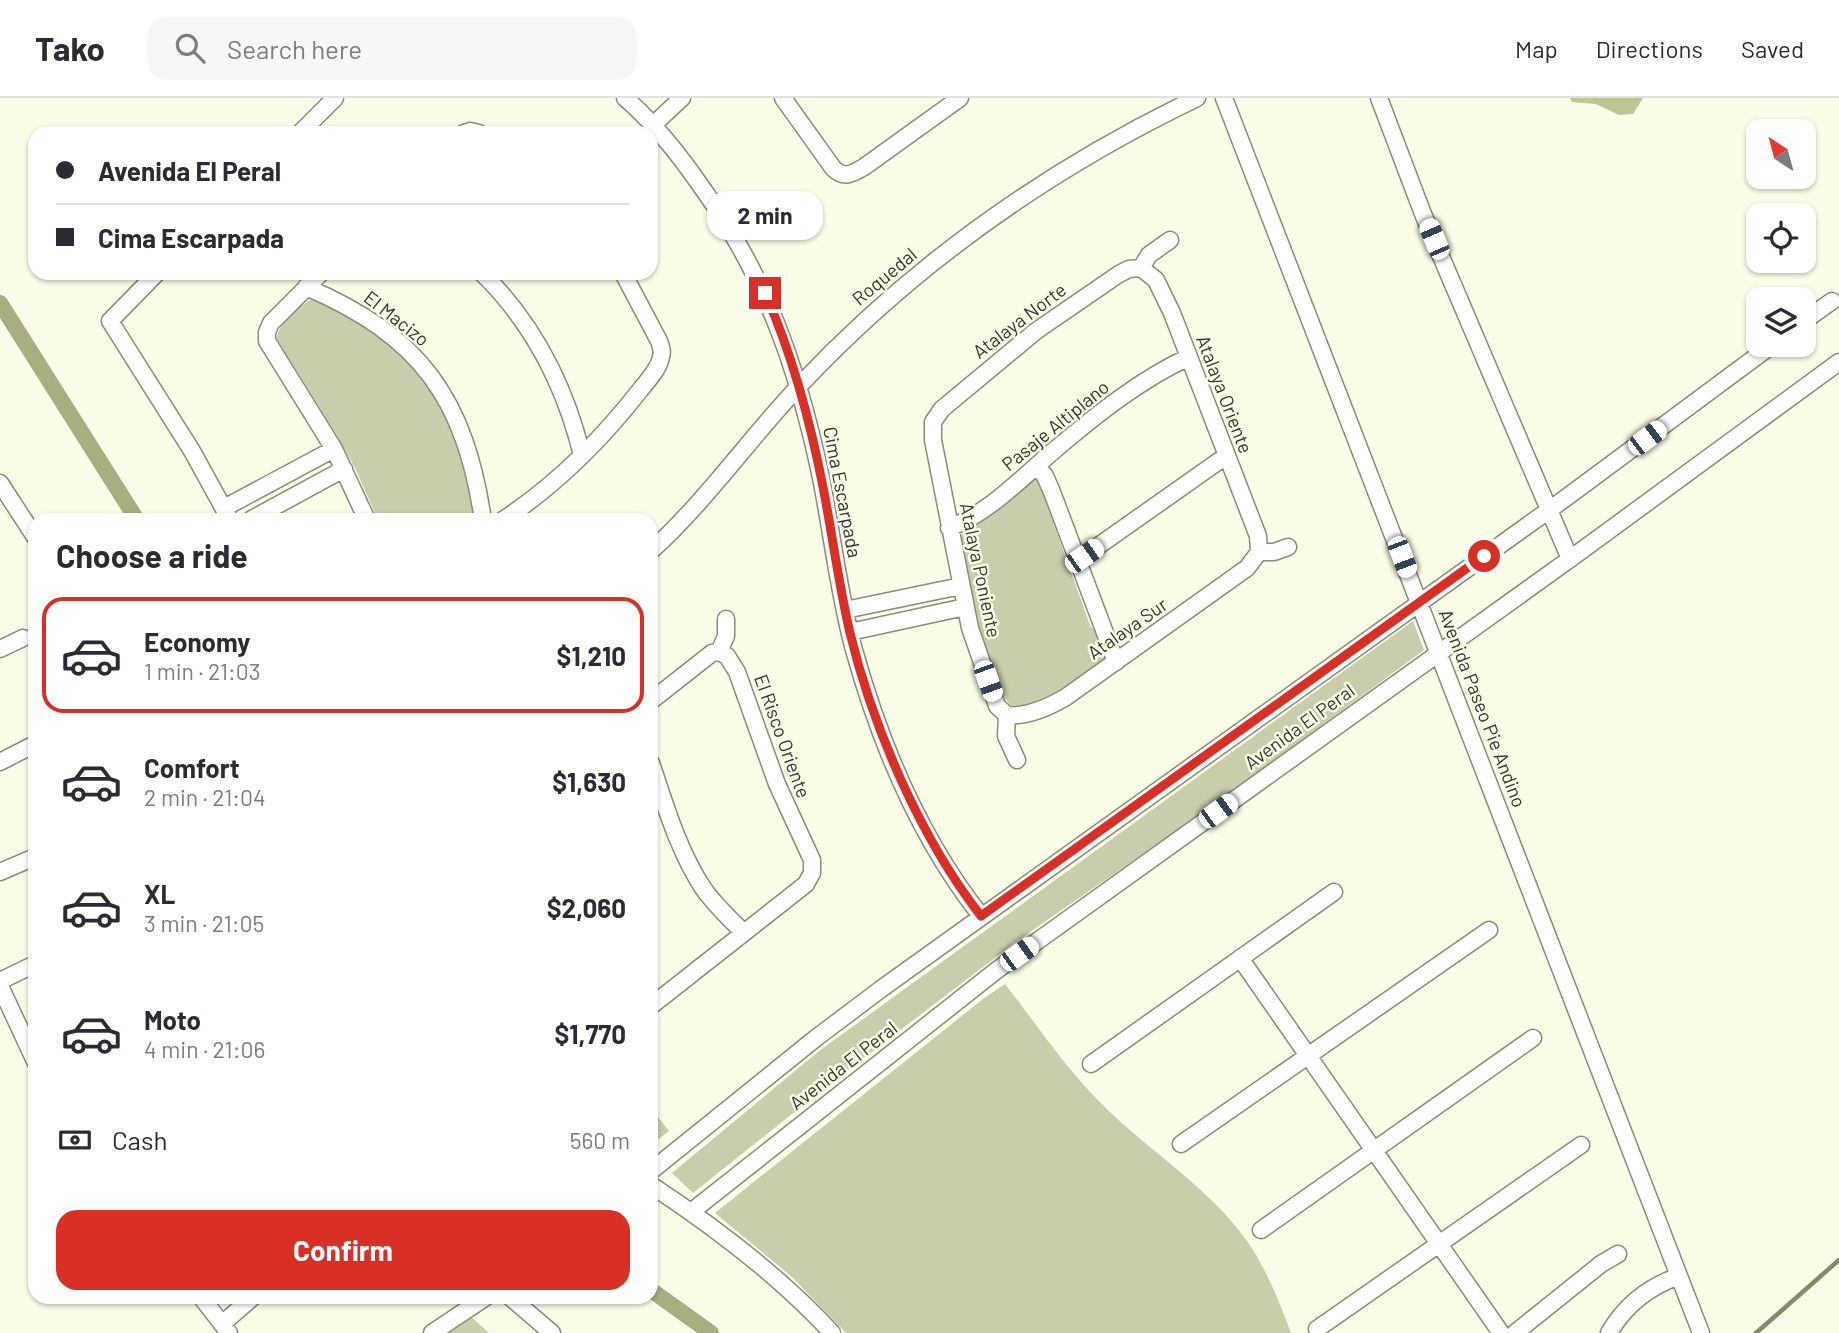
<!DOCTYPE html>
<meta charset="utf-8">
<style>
body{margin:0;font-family:Barlow,sans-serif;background:#f7f7f7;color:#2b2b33;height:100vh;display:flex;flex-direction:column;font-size:26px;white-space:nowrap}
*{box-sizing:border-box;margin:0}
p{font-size:23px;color:#7c7c81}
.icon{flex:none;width:38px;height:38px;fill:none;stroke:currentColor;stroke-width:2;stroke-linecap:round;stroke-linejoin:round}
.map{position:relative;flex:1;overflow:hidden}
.panel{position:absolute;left:28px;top:415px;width:630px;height:791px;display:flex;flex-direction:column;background:#fff;border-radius:21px;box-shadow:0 2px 5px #0004}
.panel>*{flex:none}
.banner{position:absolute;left:28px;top:28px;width:630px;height:154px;border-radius:21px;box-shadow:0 2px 5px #0004;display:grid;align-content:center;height:154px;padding:0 28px;background:#fff}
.needle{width:46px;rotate:324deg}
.fabs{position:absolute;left:1746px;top:21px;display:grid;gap:14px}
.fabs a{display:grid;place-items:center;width:70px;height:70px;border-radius:14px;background:#fff;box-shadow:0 2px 5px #0004;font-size:35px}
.end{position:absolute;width:32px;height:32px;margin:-16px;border:9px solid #d93025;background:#fff;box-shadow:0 0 0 4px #fff}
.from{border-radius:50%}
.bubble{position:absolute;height:49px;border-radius:21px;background:#fff;box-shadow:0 2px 5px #0004;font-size:23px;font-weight:700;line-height:49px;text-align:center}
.car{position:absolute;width:21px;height:42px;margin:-21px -10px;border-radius:9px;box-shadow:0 0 5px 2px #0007;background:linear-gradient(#fff 24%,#345 0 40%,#fff 0 76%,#345 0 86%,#fff 0)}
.banner b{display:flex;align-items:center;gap:24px;height:66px;font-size:26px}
.banner b+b{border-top:2px solid #e1e1e2}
.banner i{width:18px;height:18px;background:#2b2b33}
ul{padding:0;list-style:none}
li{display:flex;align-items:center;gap:21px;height:116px;margin:0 14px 10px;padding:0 14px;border:4px solid transparent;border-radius:21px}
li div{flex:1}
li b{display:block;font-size:26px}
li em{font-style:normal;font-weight:700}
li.current{border-color:#d93025}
li>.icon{width:63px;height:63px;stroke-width:1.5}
h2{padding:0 28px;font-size:32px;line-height:84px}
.pay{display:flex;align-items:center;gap:18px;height:77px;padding:0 28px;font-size:26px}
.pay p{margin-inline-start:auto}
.button{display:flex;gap:14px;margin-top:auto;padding:14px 28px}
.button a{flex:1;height:80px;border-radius:21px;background:#d93025;color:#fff;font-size:28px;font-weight:700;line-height:80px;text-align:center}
header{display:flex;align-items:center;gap:42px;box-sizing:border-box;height:98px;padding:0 35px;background:#fff;border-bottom:2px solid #e1e1e2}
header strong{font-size:33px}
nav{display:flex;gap:38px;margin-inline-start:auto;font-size:24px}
.search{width:490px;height:63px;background:#f7f7f7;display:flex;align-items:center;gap:18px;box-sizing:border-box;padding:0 24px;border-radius:21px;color:#7c7c81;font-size:26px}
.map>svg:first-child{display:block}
</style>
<header>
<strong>Tako</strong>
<div class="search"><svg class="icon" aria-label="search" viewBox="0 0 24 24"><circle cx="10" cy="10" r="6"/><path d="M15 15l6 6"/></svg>Search here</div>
<nav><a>Map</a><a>Directions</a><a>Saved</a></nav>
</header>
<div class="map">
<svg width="1839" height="1235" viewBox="0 0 1839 1235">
<rect width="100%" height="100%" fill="#fafde8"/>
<!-- green -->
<path fill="#c8cdac" d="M311,202C379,221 439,288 461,353C469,375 471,399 475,422H378L355,370L336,336L277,241C277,227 298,208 311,202Z
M1033,377L1041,382L1049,401L1046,404L1091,530L1096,529L1106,560C1079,578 1046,607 1012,608C992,594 964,476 961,448C961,440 962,434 967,428Z
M1413,523L1424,552L1215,706L1017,843L827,988L693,1095L672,1075L819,953Z
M1005,886C1034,923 1060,962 1092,996C1140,1048 1206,1085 1247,1143C1267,1172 1279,1203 1291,1235H846L791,1178L715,1115L983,901Z
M651,1010L669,1033L651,1047Z
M468,1216L489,1235H440Z"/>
<!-- forest -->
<path fill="#bfc595" d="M1570,0H1643L1633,16L1619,17L1596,6L1572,4Z"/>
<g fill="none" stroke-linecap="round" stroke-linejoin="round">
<!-- stream -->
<path stroke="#868a67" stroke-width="4.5" d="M1756,1235L1839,1162"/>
<!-- canal -->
<path stroke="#a8ae7f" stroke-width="16" d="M0,205L137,422
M651,1192L711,1235"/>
<defs>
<path id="minor" d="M625,0C653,24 677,54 698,84C764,174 797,267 820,375C832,433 838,493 854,552C880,645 921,742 981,818
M783,0L833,70C844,81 852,76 864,69L960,0
M1224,0L1701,1235
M1379,0L1423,116L1570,461
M653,27L682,0
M300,35L335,0
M464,35L470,33L479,35
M1141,170L1149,157L1170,142
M157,175L110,223L192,353L230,422
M321,175L271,225L267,234V243L334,351L367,422
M482,175C533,225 565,288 582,357
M306,189C421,238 465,301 483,422
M1804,223L1832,203
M1037,368L1045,378L1052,394L1116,564
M0,385L35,439
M224,410L334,351
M250,422L344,371
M503,422C556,387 602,341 641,291C648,282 659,271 661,259C663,253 661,249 659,243L623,175
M949,430C991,414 1023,378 1057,350C1096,317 1141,281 1189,259
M651,453C706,403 749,341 800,287C913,167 1049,71 1197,0
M1259,454H1274L1288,449
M1077,463L1226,358
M845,512L961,488
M850,534L965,509
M0,551L23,540
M719,554L726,538V521
M651,603L712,555L719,554
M1007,617C1027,619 1049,609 1066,599L1247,470L1259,454L1258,438L1172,215L1156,182L1141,170
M1007,617L997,608L970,530L933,342V324L942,311L1036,233L1119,176L1129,171L1141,170
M1007,617L1006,638L1017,662
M0,664L35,646
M651,665C665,706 678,752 703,790C714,806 729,820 743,834
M0,774L35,759
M1240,860L1501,1235
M0,883L35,866
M0,888L35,963
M651,908L806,786L812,775V762L777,686L737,574L727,558L719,554
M1091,966L1334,794
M1181,1046L1489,832
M651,1073L816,940L881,891L1563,402L1772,247
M651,1087C716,1130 780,1178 832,1235
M691,1114L997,872L1570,461L1839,264
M1261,1132L1533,940
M201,1199L229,1235
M510,1199L552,1235
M222,1226L253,1199
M1317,1231L1581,1047
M432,1235L486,1199
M1515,1235L1601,1166L1618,1156
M1609,1235C1625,1207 1648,1189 1679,1178"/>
</defs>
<!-- minor casing -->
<use href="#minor" stroke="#898c78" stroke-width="19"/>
<!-- minor -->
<use href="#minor" stroke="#fff" stroke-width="16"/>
</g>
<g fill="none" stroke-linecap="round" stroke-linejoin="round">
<!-- route -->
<path stroke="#d93025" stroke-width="9" d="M765,195C793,258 811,326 824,394C833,441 839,488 850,535C873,630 921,741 981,818L1484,458"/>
</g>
<g text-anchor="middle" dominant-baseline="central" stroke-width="5" stroke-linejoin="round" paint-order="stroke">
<!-- street labels -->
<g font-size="19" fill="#35362e" stroke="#fafde8">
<text transform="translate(884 178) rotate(-40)">Roquedal</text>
<text transform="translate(397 220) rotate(38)">El Macizo</text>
<text transform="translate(1019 222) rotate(-37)">Atalaya Norte</text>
<text transform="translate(1225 296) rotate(69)">Atalaya Oriente</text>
<text transform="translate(1055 327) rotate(-39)">Pasaje Altiplano</text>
<text transform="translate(843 394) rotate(79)">Cima Escarpada</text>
<text transform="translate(981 472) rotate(78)">Atalaya Poniente</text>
<text transform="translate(1127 530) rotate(-35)">Atalaya Sur</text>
<text transform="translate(1483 610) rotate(69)">Avenida Paseo Pie Andino</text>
<text transform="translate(1299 628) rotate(-36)">Avenida El Peral</text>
<text transform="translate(783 638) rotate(70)">El Risco Oriente</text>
<text transform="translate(843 967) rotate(-38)">Avenida El Peral</text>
</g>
</g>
</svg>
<div class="fabs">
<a><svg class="needle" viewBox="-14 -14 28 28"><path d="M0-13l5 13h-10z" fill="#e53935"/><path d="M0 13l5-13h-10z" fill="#7c7c81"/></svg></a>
<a><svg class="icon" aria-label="locate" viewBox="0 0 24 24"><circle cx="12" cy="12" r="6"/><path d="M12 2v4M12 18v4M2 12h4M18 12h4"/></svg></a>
<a><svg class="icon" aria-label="layers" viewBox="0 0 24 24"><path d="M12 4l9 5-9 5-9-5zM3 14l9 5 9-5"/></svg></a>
</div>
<i class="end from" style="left:1484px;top:458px"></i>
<i class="end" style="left:765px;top:195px"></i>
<div class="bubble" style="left:707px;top:93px;width:116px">2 min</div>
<i class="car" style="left:1434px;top:141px;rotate:337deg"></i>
<i class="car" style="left:1647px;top:340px;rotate:53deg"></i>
<i class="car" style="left:1084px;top:458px;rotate:55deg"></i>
<i class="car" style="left:1402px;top:459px;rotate:159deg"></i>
<i class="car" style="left:988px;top:583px;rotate:160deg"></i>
<i class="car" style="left:1218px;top:713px;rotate:54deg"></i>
<i class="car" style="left:1019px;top:856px;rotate:54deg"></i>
<div class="banner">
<b><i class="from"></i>Avenida El Peral</b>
<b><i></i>Cima Escarpada</b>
</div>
<section class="panel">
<h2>Choose a ride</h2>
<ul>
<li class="current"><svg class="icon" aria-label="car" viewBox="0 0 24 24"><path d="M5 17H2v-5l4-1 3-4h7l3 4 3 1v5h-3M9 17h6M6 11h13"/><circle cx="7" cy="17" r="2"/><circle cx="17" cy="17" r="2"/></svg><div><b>Economy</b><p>1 min · 21:03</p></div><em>$1,210</em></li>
<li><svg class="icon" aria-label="car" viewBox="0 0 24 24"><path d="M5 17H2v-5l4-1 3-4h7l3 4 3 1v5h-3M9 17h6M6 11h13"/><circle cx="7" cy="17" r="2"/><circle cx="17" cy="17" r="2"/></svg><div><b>Comfort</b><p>2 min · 21:04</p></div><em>$1,630</em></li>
<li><svg class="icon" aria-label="car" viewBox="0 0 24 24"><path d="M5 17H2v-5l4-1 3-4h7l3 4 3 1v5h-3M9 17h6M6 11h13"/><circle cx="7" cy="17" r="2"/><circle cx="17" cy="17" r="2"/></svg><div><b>XL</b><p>3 min · 21:05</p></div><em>$2,060</em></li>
<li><svg class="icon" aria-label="car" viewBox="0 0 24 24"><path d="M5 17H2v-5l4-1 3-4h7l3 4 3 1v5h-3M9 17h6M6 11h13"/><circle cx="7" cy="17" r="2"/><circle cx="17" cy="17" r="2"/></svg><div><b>Moto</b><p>4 min · 21:06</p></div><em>$1,770</em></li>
</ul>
<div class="pay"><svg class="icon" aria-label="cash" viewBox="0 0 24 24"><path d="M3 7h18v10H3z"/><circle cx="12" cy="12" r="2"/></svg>Cash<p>560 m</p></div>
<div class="button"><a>Confirm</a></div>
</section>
</div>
